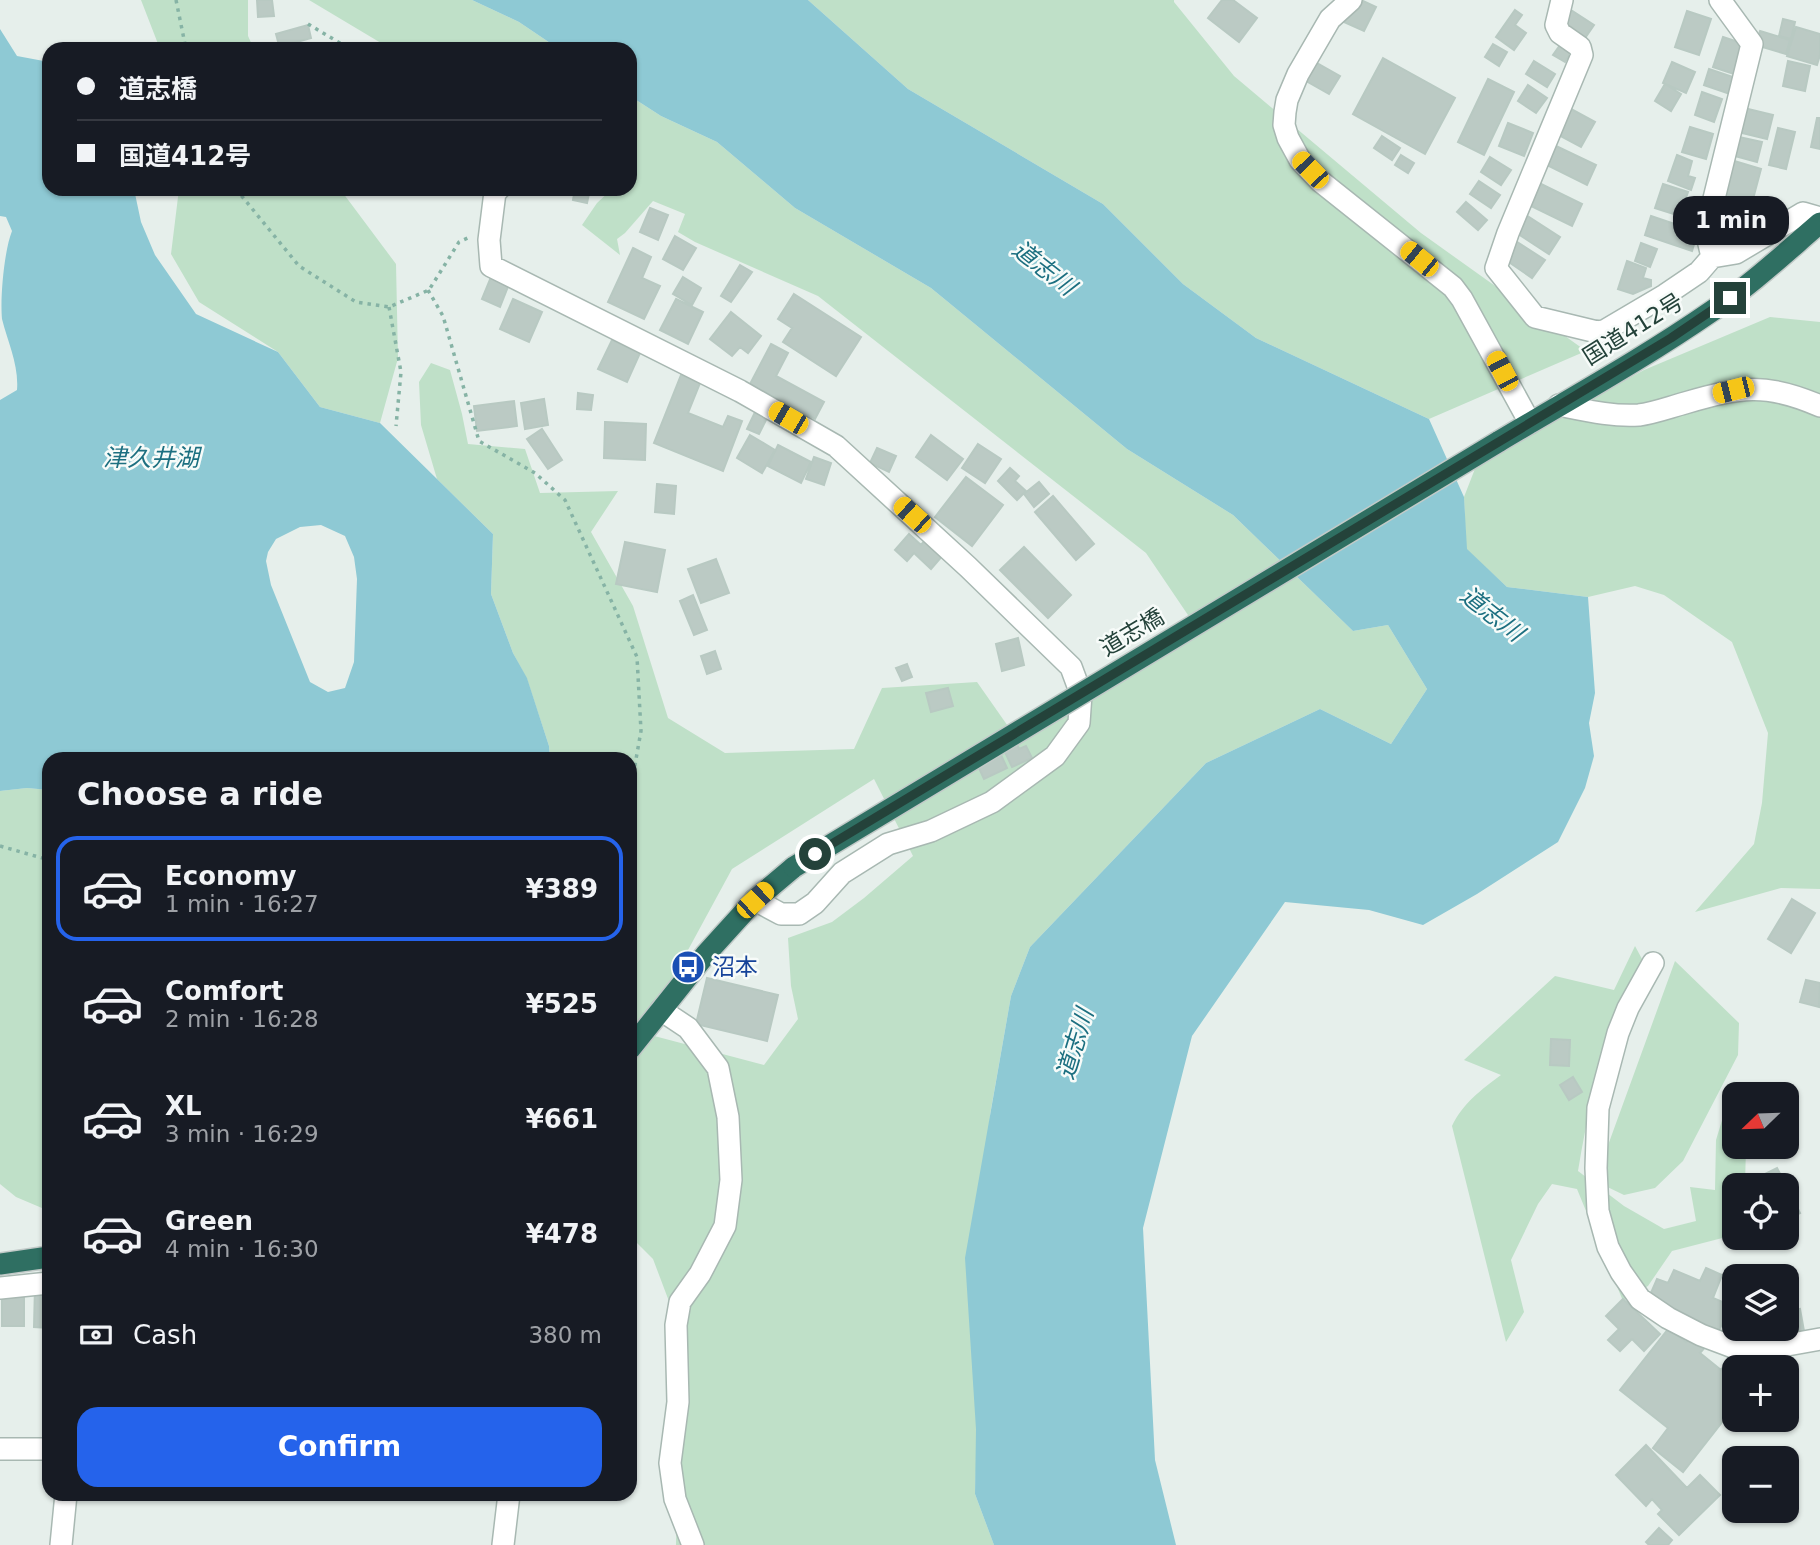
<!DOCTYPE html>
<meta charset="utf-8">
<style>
body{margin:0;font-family:"DejaVu Sans","Noto Sans JP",sans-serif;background:#242831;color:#f1f3f6;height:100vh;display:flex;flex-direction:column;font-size:26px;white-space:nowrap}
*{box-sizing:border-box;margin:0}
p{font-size:23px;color:#9ea1a6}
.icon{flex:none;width:38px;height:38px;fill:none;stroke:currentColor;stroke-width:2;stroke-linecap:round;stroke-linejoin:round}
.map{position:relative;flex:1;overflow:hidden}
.sheet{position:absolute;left:42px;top:752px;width:595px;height:749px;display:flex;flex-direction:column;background:#171b24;border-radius:21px;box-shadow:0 2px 5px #0004}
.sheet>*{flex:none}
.hud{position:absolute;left:42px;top:42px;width:595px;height:154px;border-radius:21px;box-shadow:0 2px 5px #0004;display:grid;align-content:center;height:154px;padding:0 35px;background:#171b24}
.needle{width:46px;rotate:247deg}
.buttons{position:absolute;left:1722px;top:1082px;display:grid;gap:14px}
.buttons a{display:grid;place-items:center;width:77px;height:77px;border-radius:14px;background:#171b24;box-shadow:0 2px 5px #0004;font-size:35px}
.end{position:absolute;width:32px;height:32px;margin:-16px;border:9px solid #24423a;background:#fff;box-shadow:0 0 0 4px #fff}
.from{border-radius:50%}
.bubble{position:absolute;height:49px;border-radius:21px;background:#171b24;box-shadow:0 2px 5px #0004;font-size:23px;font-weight:800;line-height:49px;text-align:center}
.car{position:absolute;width:21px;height:42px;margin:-21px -10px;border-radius:9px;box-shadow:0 0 5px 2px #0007;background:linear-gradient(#f5c518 24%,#345 0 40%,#f5c518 0 76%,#345 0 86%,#f5c518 0)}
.hud b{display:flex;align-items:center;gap:24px;height:66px;font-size:26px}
.hud b+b{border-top:2px solid #363941}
.hud i{width:18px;height:18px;background:#f1f3f6}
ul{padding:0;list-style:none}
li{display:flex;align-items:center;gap:21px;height:105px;margin:0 14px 10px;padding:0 21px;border:4px solid transparent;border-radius:21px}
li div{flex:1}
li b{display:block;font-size:26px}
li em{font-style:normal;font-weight:800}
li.active{border-color:#2563eb}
li>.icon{width:63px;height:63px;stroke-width:1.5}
h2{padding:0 35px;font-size:32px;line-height:84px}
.pay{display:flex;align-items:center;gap:18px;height:77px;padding:0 35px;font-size:26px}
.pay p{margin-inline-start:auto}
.primary-button{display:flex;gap:14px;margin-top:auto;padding:14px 35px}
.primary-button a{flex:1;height:80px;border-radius:21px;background:#2563eb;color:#fff;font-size:28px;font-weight:800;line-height:80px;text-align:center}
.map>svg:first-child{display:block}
</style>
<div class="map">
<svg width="1820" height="1545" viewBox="0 0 1820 1545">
<rect width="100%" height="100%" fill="#e6efeb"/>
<!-- green -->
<path fill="#bfe0c8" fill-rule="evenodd" d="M141,0H248V36L254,49H160Z
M309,0H472L519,22L559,49H391Z
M808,0H1174V2L1234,76L1421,233L1586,351L1429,419L1256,338L1183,284L1103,204L908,89Z
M630,96L661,116L717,142L795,208L931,288L1127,449L1233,515L1353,631L1388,625L1427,689L1391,744L1320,709L1206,763L1030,947L1011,996L990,1115L975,1494L994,1545H676L681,1333L653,1259L630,1236V760L550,759L549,746L527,679L513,653L491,594L493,534L437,479L421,425L419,382L431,363L450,370L462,414L468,444L525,449L540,493L618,491L591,532L633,606L668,718L725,753L854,749L882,688L977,682L1019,742L1190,618L1146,553L818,296L695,242L678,232L685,214L653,201L625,233L617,239L620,255L582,225L597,203L612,189H630L634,126H630ZM874,779L913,856L864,898L832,922L788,938L791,986L798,1019L764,1065L643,1033L732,869Z
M179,189H340L396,264L398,358L380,423L320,407L278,352L199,302L171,254Z
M1770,317L1820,322V889L1781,888L1695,912L1754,844L1762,803L1768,733L1732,642L1664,595L1635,586L1588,597L1507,587L1466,549L1464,497L1478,461L1644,370Z
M27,788L49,790V1211L16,1197L0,1184V791Z
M1635,946L1642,959C1607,1024 1590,1099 1578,1171L1624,1206L1664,1229L1696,1221L1690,1187L1715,1190L1716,1140L1734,1081L1742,1094H1734V1146L1746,1147L1745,1185H1734V1235L1672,1251L1648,1286L1623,1301L1577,1189L1552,1184L1538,1204L1511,1260L1524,1312L1506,1342L1452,1126C1463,1103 1481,1090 1501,1075L1464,1060L1555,976L1614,990Z
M1675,961L1739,1023L1738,1055L1683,1161L1655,1188L1624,1195L1595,1181Z"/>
<!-- water -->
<path fill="#8ec9d4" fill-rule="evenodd" d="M472,0H808L908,89L1103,204L1183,284L1256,338L1429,419L1464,497L1467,549L1507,587L1588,597L1595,693L1589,723L1594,756L1585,788L1558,842L1477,894L1423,925L1369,910L1285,902L1192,1036L1143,1228L1155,1460L1176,1545H994L975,1494L976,1429L965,1258L1011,996L1030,947L1206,763L1320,709L1391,744L1427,689L1388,625L1353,631L1233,515L1127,449L931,288L795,208L717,142L661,116L630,96V49H559L519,22Z
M0,29L17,56L49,62V189H134L141,222L155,255L196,314L278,352L320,407L380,423L493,534L491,594L513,653L527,678L549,746L550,759L49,760V790L27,788L0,791V400L17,390C19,365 8,343 2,319C0,299 4,251 12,231L6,217L0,216ZM321,525L345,536L354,557L357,579L354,662L345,688L328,692L310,682L271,585L266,561L268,552L276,539L300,527Z"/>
<!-- building -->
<path fill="#bbcac4" stroke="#b8c9c2" stroke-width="2" d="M257,0H272L274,16L258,17Z
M1222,0H1233L1257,18L1239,42L1208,18Z
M1355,0H1361L1376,7L1364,31L1344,22Z
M1515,10L1522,15L1515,25L1526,33L1514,50L1496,37Z
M1571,10L1594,25L1585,38L1563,23Z
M1687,11L1711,19L1699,55L1675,47Z
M1783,19L1795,22L1791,39L1779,36Z
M308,25L311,38L293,43L295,49H280L276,34Z
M1796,27L1820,34V55L1817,65L1787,56Z
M1760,31L1790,40L1786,54L1756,45Z
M1723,37L1744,44L1734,74L1713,67Z
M1493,44L1507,52L1499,66L1485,57Z
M1560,45L1571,52L1565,62L1553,55Z
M1383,58L1455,98L1425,154L1353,114Z
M1534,61L1555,74L1547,87L1526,74Z
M1788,61L1810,66L1805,91L1783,86Z
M1672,62L1695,72L1686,93L1663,83Z
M1317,63L1340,76L1329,94L1306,81Z
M1709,69L1736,78L1730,94L1704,85Z
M1488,79L1514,92L1484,155L1458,142Z
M1665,84L1681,94L1671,111L1655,101Z
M1528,85L1547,98L1536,113L1518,101Z
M1702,92L1722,99L1714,122L1695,115Z
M1744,108L1773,115L1767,139L1738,132Z
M1571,109L1595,122L1581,147L1557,134Z
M1817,118H1820V149L1811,147Z
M1508,123L1533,133L1524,156L1499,146Z
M1690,127L1713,134L1706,159L1682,152Z
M1778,128L1795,132L1786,169L1769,165Z
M1382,136L1400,148L1392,160L1374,148Z
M1739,137L1762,142L1757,162L1735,156Z
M1556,146L1596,165L1587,185L1547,165Z
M1401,155L1414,163L1408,173L1395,165Z
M1677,155L1692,161L1688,176L1695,178L1691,190L1668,181Z
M1490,157L1511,170L1501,185L1481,172Z
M1731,160L1761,169L1749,214L1719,205Z
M1479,181L1500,195L1491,208L1470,194Z
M1539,183L1582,204L1572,226L1529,205Z
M1663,184L1688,192L1680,216L1655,208Z
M575,189H590L587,203L573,200Z
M1466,202L1487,220L1478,230L1457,212Z
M650,208L668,215L658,240L640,232Z
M1526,215L1560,237L1549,254L1515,232Z
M1651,216L1698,232L1692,251L1645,235Z
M675,236L696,248L683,270L663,259Z
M1511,238L1545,260L1532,278L1500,256Z
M1641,243L1657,249L1650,267L1635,261Z
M633,248L651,257L642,278L660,286L644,319L608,302Z
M1627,261L1646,268L1643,278L1651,280V286L1633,294L1618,289Z
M740,265L752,272L731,302L721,296Z
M491,277L509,284L500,307L482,299Z
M683,277L701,288L692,305L673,294Z
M794,294L861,337L836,376L783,342L792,328L778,319Z
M513,299L542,312L529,342L500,329Z
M676,299L703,312L688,344L660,330Z
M731,312L761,336L748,353L740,347L732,356L710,339Z
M612,340L640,353L627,382L598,369Z
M771,344L788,353L776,376L824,402L815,419L750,384Z
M681,375L700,383L688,413L723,427L728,416L742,421L723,471L654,443Z
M578,393L593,395L591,410L577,409Z
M544,399L548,425L525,429L521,403Z
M514,401L517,426L477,431L474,406Z
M755,412L767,418L759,434L747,429Z
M605,422L646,424L645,460L604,458Z
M542,429L562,460L548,469L527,439Z
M750,435L775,450L762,473L737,458Z
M931,435L963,459L947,480L916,457Z
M978,444L1001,459L985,483L962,468Z
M778,445L811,462L801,483L768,466Z
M877,448L896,456L889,472L870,463Z
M814,457L831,463L824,485L806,479Z
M1010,468L1019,476L1015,481L1026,491L1017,500L998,481Z
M966,477L1003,505L972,546L935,517Z
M1039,482L1049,494L1034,507L1024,494Z
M657,484L676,486L674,514L655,512Z
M1053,496L1094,544L1076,560L1035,512Z
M909,534L921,545L926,539L943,555L931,569L914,553L907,561L895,550Z
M625,542L665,550L657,592L616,584Z
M1024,547L1071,595L1048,618L1000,570Z
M716,559L729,593L701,603L688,569Z
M693,595L707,630L694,635L680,601Z
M1018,638L1024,665L1002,671L996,644Z
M715,651L721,669L707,674L701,656Z
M907,664L912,677L902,681L896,668Z
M948,688L953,706L931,712L926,693Z
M1017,744L1019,749L1026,746L1032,758L1012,767L1004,750Z
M1001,755L1007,768L984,779L978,766Z
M1792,899L1815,913L1791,953L1768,939Z
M707,978L778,995L767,1041L696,1024Z
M1806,980L1820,983L1819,1007L1800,1002Z
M1551,1039L1570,1040L1569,1066L1550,1065Z
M1573,1077L1582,1092L1569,1100L1560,1085Z
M1777,1168L1786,1185H1766L1761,1176Z
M1787,1187L1800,1213L1787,1220Z
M1706,1268L1722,1275L1713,1298L1734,1307V1328H1740L1738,1331L1722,1324L1718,1332L1647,1302L1657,1279L1668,1283L1674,1270L1700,1281Z
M35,1286H49V1328L34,1327Z
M2,1291H24V1326H2Z
M1623,1299L1660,1334L1644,1351L1632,1339L1620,1351L1608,1340L1619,1329L1606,1316Z
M1800,1309L1804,1331L1779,1335L1778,1328H1787V1311Z
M1669,1328L1686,1342L1693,1334L1707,1345L1700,1353L1721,1370L1734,1354L1750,1367H1734V1407L1683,1472L1653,1448L1668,1428L1620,1390Z
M1646,1445L1687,1488L1700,1475L1720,1495L1679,1535L1658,1514L1662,1510L1652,1499L1646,1506L1616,1475Z
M1659,1528L1672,1540L1668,1545H1649L1646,1542Z"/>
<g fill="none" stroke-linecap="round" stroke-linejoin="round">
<defs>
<path id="minor" d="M1351,0L1330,19L1298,74L1287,100L1285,112L1284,125L1288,138L1300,160L1320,181L1453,287L1462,299L1530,423
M1562,0L1556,25L1560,33L1580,47L1582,55L1508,233L1496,268L1535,317L1597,332L1604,331L1665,295L1699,272L1712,257L1736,253L1803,213L1820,218
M499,189L495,192L489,240L491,266L740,391L836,446L968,567L1071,667L1081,694L1079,723L1055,756L992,802L931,831L888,844L842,873L815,903L799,914H781L755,900
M1712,257L1706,231L1752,44L1720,0
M1559,405C1584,410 1613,417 1639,415C1654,413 1670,407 1685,403C1741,387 1765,382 1820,406
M1653,963L1628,1008L1618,1033L1598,1108L1596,1168L1598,1211L1608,1247L1621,1272L1640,1299L1668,1318L1701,1335L1733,1347L1759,1350L1820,1339
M661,1010L688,1028L718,1068L728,1117L731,1180L725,1226L700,1274L680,1302L676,1325L678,1402L670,1463L675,1499L693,1545
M0,1288L49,1283
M0,1449H49
M61,1545L66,1494
M503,1545L509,1494"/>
<path id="highway" d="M1498,442C1570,399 1644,358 1712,311C1751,285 1785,253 1820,223
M630,1049L706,954L755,900L794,867
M0,1264L49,1257"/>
</defs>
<!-- minor casing -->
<use href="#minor" stroke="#a8b8b2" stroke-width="24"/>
<!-- highway casing -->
<use href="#highway" stroke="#c2cac8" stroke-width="24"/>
<!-- path -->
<path stroke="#86b3a5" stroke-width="3.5" stroke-dasharray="3.5 5" stroke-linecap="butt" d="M176,0L186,49
M308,24L350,49
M236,189L299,266L356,302L389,307L429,290L459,242L470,237
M428,290L443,316L479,441L535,473L565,500L637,657L641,731L630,793
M389,307L401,372L396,426
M0,846L49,860"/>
<!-- minor -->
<use href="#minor" stroke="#fff" stroke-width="21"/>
<!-- highway -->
<use href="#highway" stroke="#2f6f62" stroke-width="21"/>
<defs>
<path id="highway-bridge" d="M794,867L1498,442"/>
</defs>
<!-- highway-bridge casing -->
<use href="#highway-bridge" stroke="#c2cac8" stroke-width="24" stroke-linecap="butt"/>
<!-- highway-bridge -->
<use href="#highway-bridge" stroke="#2f6f62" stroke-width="21"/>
</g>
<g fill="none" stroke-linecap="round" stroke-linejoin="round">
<!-- route -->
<path stroke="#24423a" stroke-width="9" d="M815,854L1671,338L1730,298"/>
</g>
<!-- icons -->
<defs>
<symbol id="bus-disc" viewBox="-11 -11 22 22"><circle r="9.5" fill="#1a4fb4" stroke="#f7fbf9"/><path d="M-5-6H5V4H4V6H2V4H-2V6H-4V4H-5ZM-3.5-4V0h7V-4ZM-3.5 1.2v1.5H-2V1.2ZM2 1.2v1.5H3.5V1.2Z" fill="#fff"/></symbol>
</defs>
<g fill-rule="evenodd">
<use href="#bus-disc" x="669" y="948" width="38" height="38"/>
</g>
<g text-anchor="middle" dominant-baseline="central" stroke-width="5" stroke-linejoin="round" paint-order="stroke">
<!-- street labels -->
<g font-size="23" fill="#24423a" stroke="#f7fbf9">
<text transform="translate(1633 329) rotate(-32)">国道412号</text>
<text transform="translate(1132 632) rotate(-31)">道志橋</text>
</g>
<!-- transit labels -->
<g font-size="23" fill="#164399" stroke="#f7fbf9" text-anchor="start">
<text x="712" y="967">沼本</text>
</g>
<!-- water labels -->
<g font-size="24" font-style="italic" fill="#1c6f80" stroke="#f7fbf9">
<text transform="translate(1044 268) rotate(38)">道志川</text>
<text x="151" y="458">津久井湖</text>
<text transform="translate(1492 614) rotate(38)">道志川</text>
<text transform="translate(1075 1044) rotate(-73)">道志川</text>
</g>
</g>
</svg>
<div class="buttons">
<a><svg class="needle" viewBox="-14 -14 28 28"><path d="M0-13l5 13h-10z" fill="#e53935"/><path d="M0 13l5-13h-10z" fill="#9ea1a6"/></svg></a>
<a><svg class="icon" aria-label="locate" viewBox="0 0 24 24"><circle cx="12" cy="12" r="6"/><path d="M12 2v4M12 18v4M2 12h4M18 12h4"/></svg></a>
<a><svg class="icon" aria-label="layers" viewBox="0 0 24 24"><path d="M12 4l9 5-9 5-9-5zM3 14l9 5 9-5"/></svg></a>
<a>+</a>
<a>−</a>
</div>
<i class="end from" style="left:815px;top:854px"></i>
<i class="end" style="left:1730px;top:298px"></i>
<div class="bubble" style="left:1673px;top:196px;width:116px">1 min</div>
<i class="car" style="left:1310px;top:170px;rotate:316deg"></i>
<i class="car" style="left:1419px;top:259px;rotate:309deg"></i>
<i class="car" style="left:1502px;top:371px;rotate:332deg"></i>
<i class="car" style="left:1733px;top:390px;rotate:256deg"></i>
<i class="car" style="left:788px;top:418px;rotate:300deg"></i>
<i class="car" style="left:912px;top:515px;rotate:312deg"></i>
<i class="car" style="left:755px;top:900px;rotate:47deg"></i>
<div class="hud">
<b><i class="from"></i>道志橋</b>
<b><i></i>国道412号</b>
</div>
<section class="sheet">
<h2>Choose a ride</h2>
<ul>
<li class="active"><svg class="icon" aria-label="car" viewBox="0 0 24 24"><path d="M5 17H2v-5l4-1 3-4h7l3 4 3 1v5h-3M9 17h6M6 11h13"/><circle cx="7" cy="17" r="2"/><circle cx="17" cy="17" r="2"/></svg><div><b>Economy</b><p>1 min · 16:27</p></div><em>¥389</em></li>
<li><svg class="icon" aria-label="car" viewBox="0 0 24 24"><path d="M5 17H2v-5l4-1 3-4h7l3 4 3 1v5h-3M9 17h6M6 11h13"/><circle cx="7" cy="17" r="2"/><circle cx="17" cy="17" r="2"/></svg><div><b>Comfort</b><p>2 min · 16:28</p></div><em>¥525</em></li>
<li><svg class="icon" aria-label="car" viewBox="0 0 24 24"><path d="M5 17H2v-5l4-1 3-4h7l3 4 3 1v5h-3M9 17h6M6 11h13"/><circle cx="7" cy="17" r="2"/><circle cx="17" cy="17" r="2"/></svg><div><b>XL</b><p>3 min · 16:29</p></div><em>¥661</em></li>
<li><svg class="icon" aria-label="car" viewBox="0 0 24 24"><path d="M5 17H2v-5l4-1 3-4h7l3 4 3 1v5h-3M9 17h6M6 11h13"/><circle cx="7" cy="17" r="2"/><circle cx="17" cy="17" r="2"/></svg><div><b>Green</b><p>4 min · 16:30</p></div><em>¥478</em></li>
</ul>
<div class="pay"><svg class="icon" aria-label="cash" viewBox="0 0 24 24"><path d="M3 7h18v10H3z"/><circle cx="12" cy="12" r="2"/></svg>Cash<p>380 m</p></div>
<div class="primary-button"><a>Confirm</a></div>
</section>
</div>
